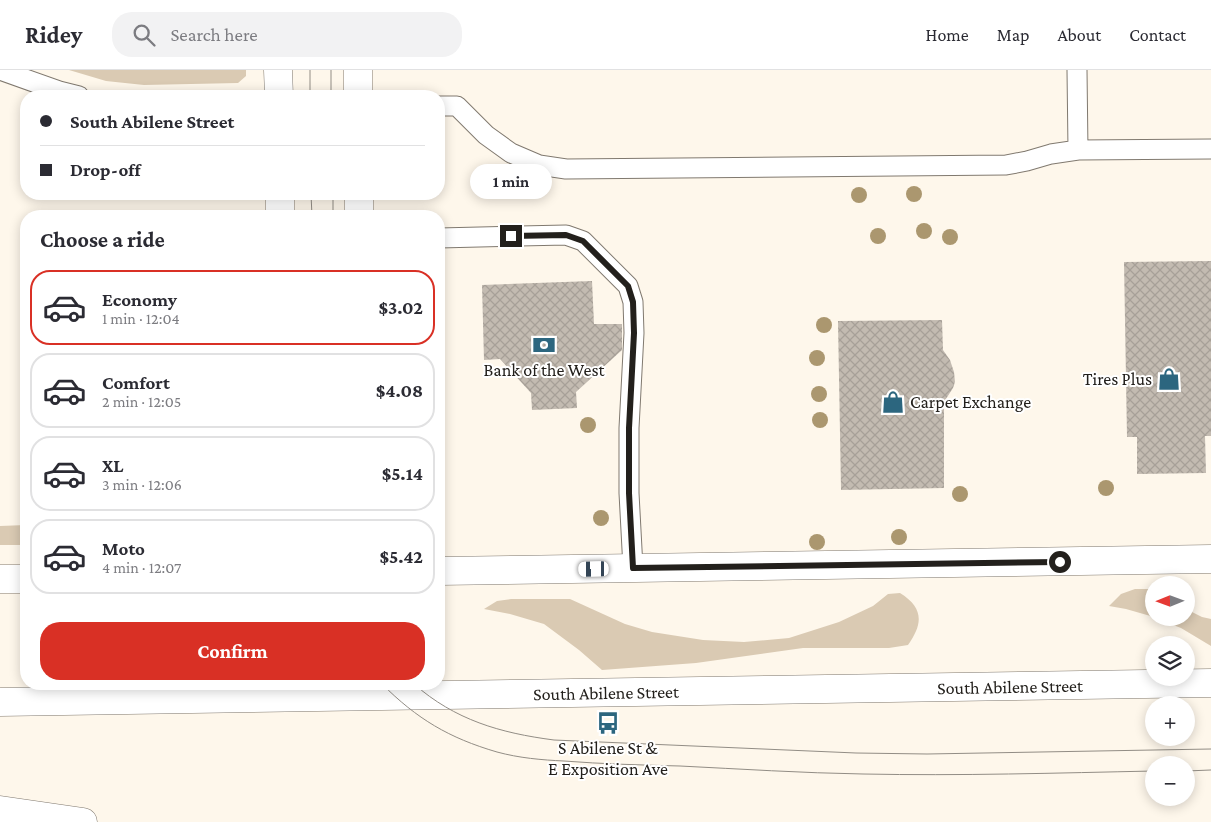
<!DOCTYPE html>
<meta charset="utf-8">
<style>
body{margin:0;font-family:"Crimson Pro",serif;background:#f2f2f3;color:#2b2b33;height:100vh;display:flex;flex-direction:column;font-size:19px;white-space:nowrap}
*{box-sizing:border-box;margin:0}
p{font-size:16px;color:#7c7c81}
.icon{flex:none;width:28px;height:28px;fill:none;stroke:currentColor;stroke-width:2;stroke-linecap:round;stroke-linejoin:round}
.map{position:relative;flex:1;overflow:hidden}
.side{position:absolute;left:20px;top:140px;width:425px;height:480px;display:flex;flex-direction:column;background:#fff;border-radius:20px;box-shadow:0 2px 12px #0003}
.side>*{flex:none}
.guide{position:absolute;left:20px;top:20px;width:425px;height:110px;border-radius:20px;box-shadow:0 2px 12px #0003;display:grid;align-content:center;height:110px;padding:0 20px;background:#fff}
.needle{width:32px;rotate:269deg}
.fabs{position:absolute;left:1145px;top:506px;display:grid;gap:10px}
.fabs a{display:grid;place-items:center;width:50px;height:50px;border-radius:50%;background:#fff;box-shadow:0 2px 12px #0003;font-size:25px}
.end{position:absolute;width:22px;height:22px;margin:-11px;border:6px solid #23201c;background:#fff;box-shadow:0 0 0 2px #fff}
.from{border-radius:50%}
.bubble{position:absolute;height:35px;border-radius:18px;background:#fff;box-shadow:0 2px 12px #0003;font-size:16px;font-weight:700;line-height:35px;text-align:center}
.car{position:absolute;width:15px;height:30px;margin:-15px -8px;border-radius:6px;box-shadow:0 0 4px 1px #0007;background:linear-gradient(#fff 24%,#345 0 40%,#fff 0 76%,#345 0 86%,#fff 0)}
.guide b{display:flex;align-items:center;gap:18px;height:48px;font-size:19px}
.guide b+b{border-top:1px solid #e1e1e2}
.guide i{width:12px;height:12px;background:#2b2b33}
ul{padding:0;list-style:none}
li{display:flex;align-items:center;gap:15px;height:75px;margin:0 10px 8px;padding:0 10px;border:2px solid #e1e1e2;border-radius:20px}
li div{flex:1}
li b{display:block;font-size:19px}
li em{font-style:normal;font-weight:700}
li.active{border-color:#d93025}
li>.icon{width:45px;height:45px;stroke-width:1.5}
h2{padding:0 20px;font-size:22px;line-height:60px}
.cta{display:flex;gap:10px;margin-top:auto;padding:10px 20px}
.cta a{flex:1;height:58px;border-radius:20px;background:#d93025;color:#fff;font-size:20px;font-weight:700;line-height:58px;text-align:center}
header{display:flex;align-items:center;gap:30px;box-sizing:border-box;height:70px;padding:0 25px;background:#fff;border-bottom:1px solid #e1e1e2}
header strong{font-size:24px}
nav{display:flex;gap:28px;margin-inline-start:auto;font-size:18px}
.search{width:350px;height:45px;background:#f2f2f3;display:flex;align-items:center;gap:12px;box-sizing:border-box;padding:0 18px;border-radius:20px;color:#7c7c81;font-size:19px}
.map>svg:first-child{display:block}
</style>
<header>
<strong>Ridey</strong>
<div class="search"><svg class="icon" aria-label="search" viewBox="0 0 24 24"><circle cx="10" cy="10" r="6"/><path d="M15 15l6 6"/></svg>Search here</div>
<nav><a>Home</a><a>Map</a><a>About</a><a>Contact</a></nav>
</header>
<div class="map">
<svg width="1211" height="752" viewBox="0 0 1211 752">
<defs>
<pattern id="building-cross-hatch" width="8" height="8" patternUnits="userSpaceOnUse" patternTransform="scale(1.25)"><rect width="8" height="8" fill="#c3bbb1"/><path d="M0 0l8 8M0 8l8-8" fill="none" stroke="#a7a098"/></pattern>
</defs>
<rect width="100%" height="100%" fill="#fef7eb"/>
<!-- green -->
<path fill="#dacab3" d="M69,0H246V6L238,13L144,15L106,11Z
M26,455V475H0V456Z
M1135,519H1154V547L1126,539L1109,536L1121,524Z
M900,523C924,538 923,554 908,575L889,578H803L696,593L602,600L579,580L544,554L510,544L484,539L497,531L511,529H570L625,554L652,562L703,570L744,572L789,568L839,552L873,536L888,524Z
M1186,539L1202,547L1211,549V576L1181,558L1155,548H1186Z"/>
<!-- building -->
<path fill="url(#building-cross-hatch)" d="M1211,191V366H1205L1206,403L1137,404V367H1127L1124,192Z
M592,211L594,254H622V280L576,322L577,338L532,340L531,323L500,289L484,290L482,215Z
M942,250L943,280L950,290L954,302L955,312L953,318L944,332V418L841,420L838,251Z"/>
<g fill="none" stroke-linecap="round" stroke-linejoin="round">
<defs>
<path id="service" d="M0,0L59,21L79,26
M1077,0L1078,80
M439,36H457L486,65L511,83L539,95L566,99L1006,95L1027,91L1051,84L1078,80L1211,79
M439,168L566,165L583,171L628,216L633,232L634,263L629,358V423L633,498"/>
<path id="tertiary" d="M278,0L279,26
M358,0V26
M280,124V146
M359,124V146"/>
<path id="secondary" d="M439,501L1211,489
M0,509H26
M0,632L1211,613"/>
<path id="motorway" d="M0,740L83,752"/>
</defs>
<!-- service casing -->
<use href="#service" stroke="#80796f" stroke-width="21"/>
<!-- tertiary casing -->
<use href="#tertiary" stroke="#80796f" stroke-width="29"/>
<!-- secondary casing -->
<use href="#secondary" stroke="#80796f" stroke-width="29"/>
<!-- motorway casing -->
<use href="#motorway" stroke="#80796f" stroke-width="29"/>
<!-- service -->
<use href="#service" stroke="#fff" stroke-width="19"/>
<!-- tertiary -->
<use href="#tertiary" stroke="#fff" stroke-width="28"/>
<!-- secondary -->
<use href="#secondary" stroke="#fff" stroke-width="28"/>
<!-- motorway -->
<use href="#motorway" stroke="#fff" stroke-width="28"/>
<!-- tram -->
<path stroke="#928d85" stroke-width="1" d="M310,0V26
M331,0V26
M311,124L312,146
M333,124V146
M382,614C417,649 449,668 497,682C519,688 542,690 564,691C602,694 641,695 680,696C741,699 802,703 863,704C960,706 1057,703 1154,701
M414,614C455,650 500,663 554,670L856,683L927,684L1211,679
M1186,701L1211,700"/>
</g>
<!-- trees -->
<g fill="#ab976f">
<circle cx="914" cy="124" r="8"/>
<circle cx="859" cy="125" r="8"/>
<circle cx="924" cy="161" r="8"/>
<circle cx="878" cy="166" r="8"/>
<circle cx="950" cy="167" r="8"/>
<circle cx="824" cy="255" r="8"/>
<circle cx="817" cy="288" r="8"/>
<circle cx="819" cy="324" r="8"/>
<circle cx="820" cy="350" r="8"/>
<circle cx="588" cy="355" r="8"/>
<circle cx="1106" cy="418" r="8"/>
<circle cx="960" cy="424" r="8"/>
<circle cx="601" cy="448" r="8"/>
<circle cx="899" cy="467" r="8"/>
<circle cx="817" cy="472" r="8"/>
</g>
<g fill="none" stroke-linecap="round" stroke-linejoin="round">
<!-- route -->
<path stroke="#23201c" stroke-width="6" d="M511,166L566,165L583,171L628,216L633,232L634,263L629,358V423L633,498L1060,492"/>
</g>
<!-- icons -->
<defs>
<symbol id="bank-bare" viewBox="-9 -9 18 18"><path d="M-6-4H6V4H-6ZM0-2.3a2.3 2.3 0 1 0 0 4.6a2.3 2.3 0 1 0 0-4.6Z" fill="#2c667f" stroke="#fff" stroke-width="2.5" paint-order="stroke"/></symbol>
<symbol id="shop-bare" viewBox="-9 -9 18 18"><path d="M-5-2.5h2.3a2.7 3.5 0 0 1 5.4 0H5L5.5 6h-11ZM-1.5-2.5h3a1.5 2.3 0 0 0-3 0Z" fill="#2c667f" stroke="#fff" stroke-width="2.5" paint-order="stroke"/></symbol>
<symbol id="bus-bare" viewBox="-9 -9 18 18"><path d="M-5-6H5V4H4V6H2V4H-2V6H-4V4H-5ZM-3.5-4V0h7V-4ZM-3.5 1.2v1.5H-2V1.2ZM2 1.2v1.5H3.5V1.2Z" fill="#2c667f" stroke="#fff" stroke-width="2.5" paint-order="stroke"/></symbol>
</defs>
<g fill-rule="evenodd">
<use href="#bank-bare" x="528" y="259" width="32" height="32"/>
<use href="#shop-bare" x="1153" y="293" width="32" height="32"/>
<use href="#shop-bare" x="877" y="316" width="32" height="32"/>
<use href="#bus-bare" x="592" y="637" width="32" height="32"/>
</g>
<g text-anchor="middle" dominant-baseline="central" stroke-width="4" stroke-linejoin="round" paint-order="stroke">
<!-- poi labels -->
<g font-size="18" fill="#23201c" stroke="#fff">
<text x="544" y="300">Bank of the West</text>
<text x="1152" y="309" text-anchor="end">Tires Plus</text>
<text x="910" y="332" text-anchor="start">Carpet Exchange</text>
<text x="608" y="678">S Abilene St &amp;<tspan x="608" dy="21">E Exposition Ave</tspan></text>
</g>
<!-- street labels -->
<g font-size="18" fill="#23201c" stroke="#fff">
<text transform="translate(1010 617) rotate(-1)">South Abilene Street</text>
<text transform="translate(606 623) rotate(-1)">South Abilene Street</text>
</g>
</g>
</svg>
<div class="fabs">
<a><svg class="needle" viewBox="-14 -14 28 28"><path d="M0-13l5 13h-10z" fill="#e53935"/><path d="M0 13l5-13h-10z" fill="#7c7c81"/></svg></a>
<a><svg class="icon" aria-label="layers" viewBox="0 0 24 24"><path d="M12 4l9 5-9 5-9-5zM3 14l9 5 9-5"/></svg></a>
<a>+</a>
<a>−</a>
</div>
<i class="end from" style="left:1060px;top:492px"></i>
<i class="end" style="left:511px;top:166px"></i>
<div class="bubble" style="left:470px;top:94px;width:82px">1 min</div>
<i class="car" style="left:594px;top:499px;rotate:269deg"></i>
<div class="guide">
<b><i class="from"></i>South Abilene Street</b>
<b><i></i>Drop-off</b>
</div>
<section class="side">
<h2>Choose a ride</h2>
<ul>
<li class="active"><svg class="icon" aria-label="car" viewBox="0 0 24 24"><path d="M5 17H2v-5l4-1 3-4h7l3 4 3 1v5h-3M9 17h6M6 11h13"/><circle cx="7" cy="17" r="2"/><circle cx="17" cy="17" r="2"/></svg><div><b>Economy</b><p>1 min · 12:04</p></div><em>$3.02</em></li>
<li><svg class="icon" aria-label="car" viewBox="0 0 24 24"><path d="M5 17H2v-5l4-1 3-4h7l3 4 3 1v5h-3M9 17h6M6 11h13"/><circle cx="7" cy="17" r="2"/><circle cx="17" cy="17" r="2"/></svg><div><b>Comfort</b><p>2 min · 12:05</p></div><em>$4.08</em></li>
<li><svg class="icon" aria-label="car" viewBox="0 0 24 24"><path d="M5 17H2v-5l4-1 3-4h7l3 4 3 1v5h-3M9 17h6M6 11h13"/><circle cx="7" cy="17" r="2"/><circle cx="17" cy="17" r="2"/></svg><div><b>XL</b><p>3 min · 12:06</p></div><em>$5.14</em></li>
<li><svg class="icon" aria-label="car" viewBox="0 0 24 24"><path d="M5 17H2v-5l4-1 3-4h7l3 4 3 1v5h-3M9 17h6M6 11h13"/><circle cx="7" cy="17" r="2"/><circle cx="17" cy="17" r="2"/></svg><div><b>Moto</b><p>4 min · 12:07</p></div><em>$5.42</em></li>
</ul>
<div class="cta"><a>Confirm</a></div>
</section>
</div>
